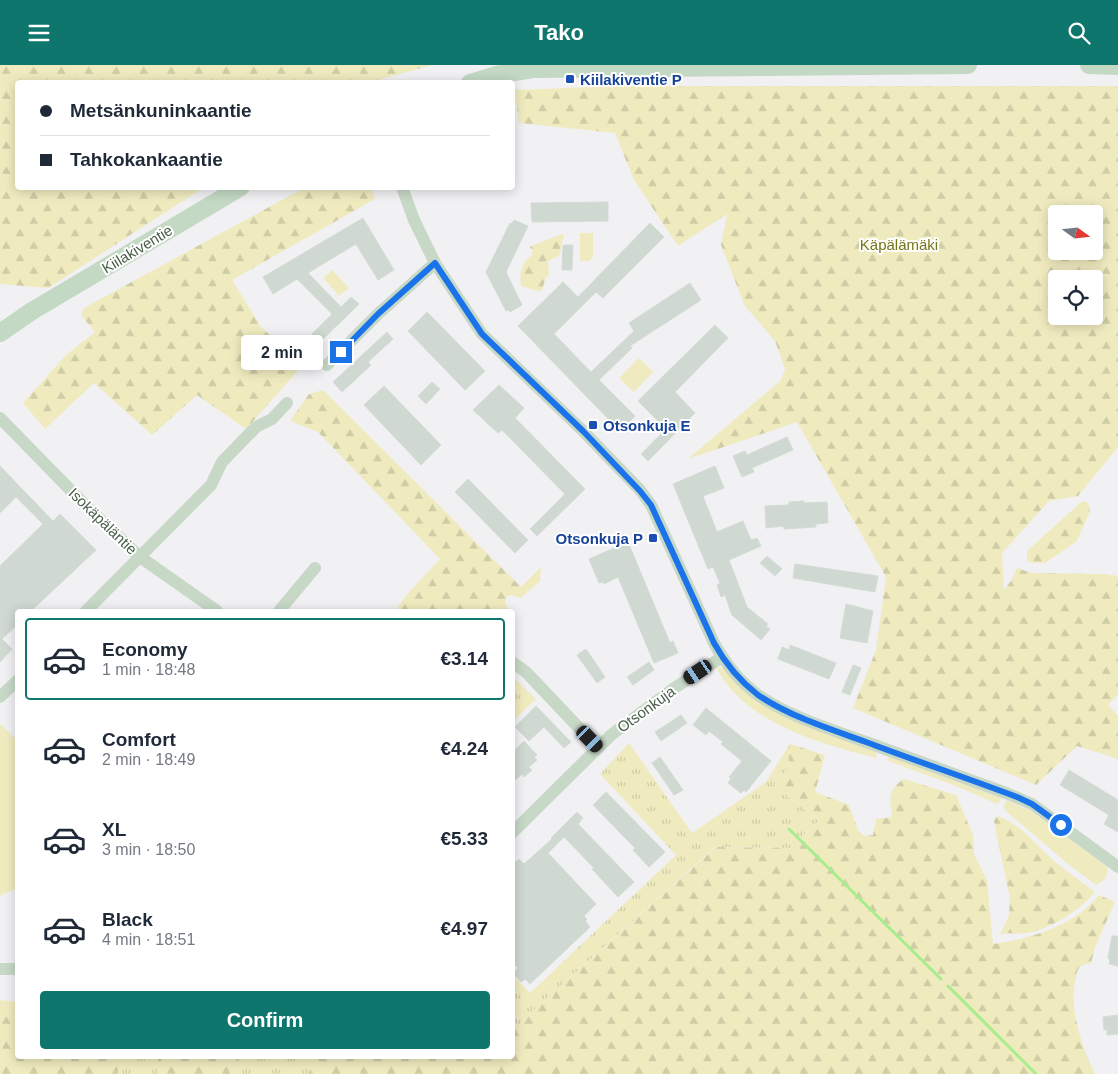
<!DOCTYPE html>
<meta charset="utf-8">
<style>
body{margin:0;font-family:Arial,sans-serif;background:#f2f2f3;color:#1f2937;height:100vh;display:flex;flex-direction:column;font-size:19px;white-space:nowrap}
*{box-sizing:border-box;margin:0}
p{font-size:16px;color:#747a83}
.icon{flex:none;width:28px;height:28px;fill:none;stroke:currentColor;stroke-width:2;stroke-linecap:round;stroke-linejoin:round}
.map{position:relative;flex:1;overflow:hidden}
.side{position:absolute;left:15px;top:544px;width:500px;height:450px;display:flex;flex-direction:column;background:#fff;border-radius:5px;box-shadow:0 2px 12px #0003}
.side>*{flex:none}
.top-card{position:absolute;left:15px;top:15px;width:500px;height:110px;border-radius:5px;box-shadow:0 2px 12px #0003;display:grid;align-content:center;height:110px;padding:0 25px;background:#fff}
.needle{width:32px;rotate:105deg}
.fabs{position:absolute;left:1048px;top:140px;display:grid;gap:10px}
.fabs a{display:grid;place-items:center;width:55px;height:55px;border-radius:5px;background:#fff;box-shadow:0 2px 12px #0003;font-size:25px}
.end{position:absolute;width:22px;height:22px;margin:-11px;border:6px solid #1a73e8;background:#fff;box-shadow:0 0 0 2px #fff}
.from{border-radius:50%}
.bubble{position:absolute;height:35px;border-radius:5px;background:#fff;box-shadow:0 2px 12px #0003;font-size:16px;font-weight:700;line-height:35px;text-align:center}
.car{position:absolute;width:15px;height:30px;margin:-15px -8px;border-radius:6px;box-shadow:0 0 4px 1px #0007;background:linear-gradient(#222 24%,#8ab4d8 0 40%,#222 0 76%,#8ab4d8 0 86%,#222 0)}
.top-card b{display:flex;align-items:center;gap:18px;height:48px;font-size:19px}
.top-card b+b{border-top:1px solid #e0e1e3}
.top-card i{width:12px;height:12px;background:#1f2937}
ul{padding:9px 0 0;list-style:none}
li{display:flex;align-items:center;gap:15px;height:82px;margin:0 10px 8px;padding:0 15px;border:2px solid transparent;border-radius:5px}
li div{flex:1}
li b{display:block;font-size:19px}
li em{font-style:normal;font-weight:700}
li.active{border-color:#0f766e}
li>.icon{width:45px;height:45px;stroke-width:1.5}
.action{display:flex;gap:10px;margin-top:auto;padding:10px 25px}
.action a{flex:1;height:58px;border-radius:5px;background:#0f766e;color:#fff;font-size:20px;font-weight:700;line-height:58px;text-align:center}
header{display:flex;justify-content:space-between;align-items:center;height:65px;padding:0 25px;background:#0f766e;color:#fff;font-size:22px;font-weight:700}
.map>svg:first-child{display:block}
</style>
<header><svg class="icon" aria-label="menu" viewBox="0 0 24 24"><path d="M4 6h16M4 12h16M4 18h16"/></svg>Tako<svg class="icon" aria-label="search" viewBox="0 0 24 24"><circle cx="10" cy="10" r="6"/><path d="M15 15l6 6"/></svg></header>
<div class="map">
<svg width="1118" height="1009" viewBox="0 0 1118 1009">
<defs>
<pattern id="grass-tufts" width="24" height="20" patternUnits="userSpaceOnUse" patternTransform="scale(1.25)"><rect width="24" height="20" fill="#f0ebbf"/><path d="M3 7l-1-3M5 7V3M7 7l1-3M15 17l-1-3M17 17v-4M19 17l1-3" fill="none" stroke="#cfcca6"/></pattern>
<pattern id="forest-firs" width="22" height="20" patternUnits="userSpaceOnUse" patternTransform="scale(1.25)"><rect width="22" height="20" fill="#f0ebbf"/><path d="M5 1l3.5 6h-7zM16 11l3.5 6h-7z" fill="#cfcca6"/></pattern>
</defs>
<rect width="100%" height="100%" fill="#f1f0f3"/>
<!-- grass -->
<path fill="url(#grass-tufts)" d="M513,612L536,634L513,656H512Z
M629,678L692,768L766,717L790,679L788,703L774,720L819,756L790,783L715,782L525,953L513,968V910L530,928L676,790L600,709Z
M118,991H158V1009H118Z
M241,991H319L309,1009H230Z"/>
<!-- forest -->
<path fill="url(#forest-firs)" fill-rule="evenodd" d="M0,0H432L368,18H18V122L203,123L48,223L0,219Z
M620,21H1118V382L1078,431L1049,436L1002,488L1004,525L1011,516L1017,503L1031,508L1105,509L1118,511V629L1108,640L1118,651V694L1077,681L1036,720L853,643L876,585L886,512L797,357L688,394L781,315L785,304L775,276L745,241L721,180L727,149L678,181L634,115L615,68L519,58L515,25ZM1056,149H1094V186H1056ZM1056,214H1094V251H1056Z
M304,123H371L375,134L232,215L261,262L303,300L246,364L197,330L152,370L94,318L45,364L23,338L66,290L95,267L81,250L84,243Z
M562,169L564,170L559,191L548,196L549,210L546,212L542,225L537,226L521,221C519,211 521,197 531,191L533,185L530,183L531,181Z
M323,325L521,522L541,502L540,516L521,533L510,530L506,533L505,538L509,545L506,546H395L409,527L440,494L318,367L290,356L309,329Z
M1084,436L1088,438L1090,446L1077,476L1045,498H1033L1027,496V486L1080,438Z
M790,679L825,690L815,727L849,740L858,765L864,771L873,770L876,754L892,752C890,735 887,725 904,714L956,730L973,770L974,789L987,815L993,879C1033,873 1072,862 1099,830L1115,837L1095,882L1091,898C1087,899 1083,899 1080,902C1077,905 1077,908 1076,912C1068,943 1082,982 1095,1009H309L319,991H512L513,968L525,953L716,782L790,783L819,756L774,720L788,703Z
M997,751C1021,759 1034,778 1052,794C1066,806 1081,816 1095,827C1079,846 1052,863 1028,868C1018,870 1009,866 1000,870L1009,850L1010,833L996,767L994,756Z
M0,935L17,937L18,991H118V1009H0Z
M158,991H241L230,1009H158Z"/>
<!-- green -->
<path fill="#f0ebbf" d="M580,168H593V192L589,196H580Z
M332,205L349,223L339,231L323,213Z
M639,293L653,307L634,327L619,313Z
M716,602L722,603L733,613L876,687L877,693C821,679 744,658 716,602Z
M0,659L18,676L17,823L0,831Z
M890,692L1001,733L999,738L997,739L956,721L886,695Z
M1006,735L1031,746L1108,802C1108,811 1104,817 1096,820L1068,799L1005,745L1004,742Z"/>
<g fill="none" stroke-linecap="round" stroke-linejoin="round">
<!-- stream -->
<path stroke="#a7ed8c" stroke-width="3" d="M789,764L941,914
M948,921L1036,1009"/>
</g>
<!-- building -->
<path fill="#cfd8d1" stroke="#d4dcd6" d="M608,137V156L532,157L531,138Z
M363,153L394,205L378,215L356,179L308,208L341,242L351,232L359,239L316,281L308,273L332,249L297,214L273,229L263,212Z
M514,155L528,161L506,207L522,240L510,247L508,245L506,246L486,207L510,158L512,159Z
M650,158L664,172L603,233L596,227L554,269L591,307L634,266L629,258L690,218L701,235L630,281L632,283L599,315L635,351L620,366L518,261L563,217L578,232Z
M563,180H573L572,205H562Z
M427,247L485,306L465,325L408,266Z
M715,260L728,273L675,327L695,348L648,396L641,389L666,364L638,336Z
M387,267L393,274L368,297L371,300L342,327L333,317Z
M432,317L440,324L426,339L418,331Z
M499,320L524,343L515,353L585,424L537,471L530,464L565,429L502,365L498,368L473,345Z
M384,321L441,380L421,400L364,340Z
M787,372L793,385L752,403L754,407L742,412L733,391L745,386L747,390Z
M0,401L53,456L60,449L96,485L31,546H18V559L2,574L12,584L0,597V501L43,459L16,432L0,448Z
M715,401L724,423L703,431L717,467L743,456L751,475L757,473L761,481L729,495L747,542L768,559L766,561L770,564L761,575L732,550L725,530L721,532L717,520L720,518L713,502L708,504L673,419Z
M468,414L528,475L515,488L455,427Z
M804,436V438L827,437L828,458L816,459V462L784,464L783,461L766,463L765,441L789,440V437Z
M628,477L670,578L673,576L678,588L654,598L618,512L604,519L603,517L599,518L589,494Z
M767,491L782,504L775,511L760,498Z
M795,499L878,511L875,527L793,513Z
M846,539L873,546L867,578L840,573Z
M790,580L836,598L829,614L778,594L782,582L789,585Z
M586,584L605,612L597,618L577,590Z
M649,597L654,605L633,620L627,612Z
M853,600L861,603L850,630L842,627Z
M536,641L571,677L564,683L544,662L529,676L515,662Z
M706,643L771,696L746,727L744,725L741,728L728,718L731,714L729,712L742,696L721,679L723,677L709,666L706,670L693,660Z
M681,650L687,658L661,676L655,667Z
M524,676L537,690L534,692L537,695L529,702L532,705L524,712L522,709L512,718V688Z
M660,692L683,725L674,730L652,698Z
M1069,705L1118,735V767L1104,759L1109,750L1060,720Z
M606,727L665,787L649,802L633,785L635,783L593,740Z
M577,747L583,753L578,759L634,817L618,832L592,804L594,803L564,772L548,788L596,839L584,851L587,854L585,856L590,862L530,919L525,914L521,917L513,908L518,903L512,897V800L519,794L524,799L552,774L551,773Z
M1112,871H1118V901L1109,899L1110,894L1108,893Z
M1118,950V969L1107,970V964L1104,965L1103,952Z"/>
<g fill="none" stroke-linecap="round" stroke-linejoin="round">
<!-- street -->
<path stroke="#c7d8c7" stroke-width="12" d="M402,122L414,155L435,198L482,269L583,366L640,425L651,440L714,578C725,598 740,617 758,630C790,652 830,664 866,677C913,694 959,711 1006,728L1032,739L1118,802
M327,300L378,249L435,198
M0,353L87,442L140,492L217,546
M86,546L211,420L222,397L256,362L272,354L287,338
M279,546L315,503
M512,597L526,607L598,683
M0,632L18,615
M512,768L611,670L673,624L722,592
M0,904H18"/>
<!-- secondary -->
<path stroke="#c3d9c4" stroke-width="18" d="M1089,0L1118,1
M470,18L496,10L533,4L968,0
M0,268L32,246L241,122"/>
</g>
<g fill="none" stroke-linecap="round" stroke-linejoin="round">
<!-- route -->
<path stroke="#1a73e8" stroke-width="6" d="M341,287L378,249L435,198L482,269L583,366L640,426L651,440L714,578C725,598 740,616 758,630C791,652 830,664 866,677C916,696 967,713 1017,732L1032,739L1061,760"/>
</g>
<!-- markers -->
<g fill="#1a4fb4" stroke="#fff" stroke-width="2">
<rect x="565" y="9" width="10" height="10" rx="2.5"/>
<rect x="588" y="355" width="10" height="10" rx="2.5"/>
<rect x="648" y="468" width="10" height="10" rx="2.5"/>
</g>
<g text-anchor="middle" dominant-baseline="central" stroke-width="4" stroke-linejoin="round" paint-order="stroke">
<!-- transit labels -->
<g font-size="15" font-weight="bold" fill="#164399" stroke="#fff" text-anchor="start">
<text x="580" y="14">Kiilakiventie P</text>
<text x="603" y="360">Otsonkuja E</text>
<text x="643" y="473" text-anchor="end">Otsonkuja P</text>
</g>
<!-- park labels -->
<g font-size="15" fill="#757616" stroke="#fff">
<text x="899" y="179">Käpälämäki</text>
</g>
<!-- street labels -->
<g font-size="15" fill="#485e48" stroke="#fff">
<text transform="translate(137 184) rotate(-31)">Kiilakiventie</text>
<text transform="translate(103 456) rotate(44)">Isokäpäläntie</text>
<text transform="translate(646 644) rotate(-36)">Otsonkuja</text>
</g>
</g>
</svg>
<div class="fabs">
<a><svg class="needle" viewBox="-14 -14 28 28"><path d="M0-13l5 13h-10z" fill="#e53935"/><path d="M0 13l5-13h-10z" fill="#747a83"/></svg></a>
<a><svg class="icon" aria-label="locate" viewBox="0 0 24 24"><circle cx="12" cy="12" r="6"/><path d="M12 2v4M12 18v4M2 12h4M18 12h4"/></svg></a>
</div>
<i class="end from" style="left:1061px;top:760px"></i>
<i class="end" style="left:341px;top:287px"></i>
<div class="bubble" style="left:241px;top:270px;width:82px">2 min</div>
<i class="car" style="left:698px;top:607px;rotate:236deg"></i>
<i class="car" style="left:590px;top:674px;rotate:136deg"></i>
<div class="top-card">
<b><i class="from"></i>Metsänkuninkaantie</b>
<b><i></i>Tahkokankaantie</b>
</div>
<section class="side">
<ul>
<li class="active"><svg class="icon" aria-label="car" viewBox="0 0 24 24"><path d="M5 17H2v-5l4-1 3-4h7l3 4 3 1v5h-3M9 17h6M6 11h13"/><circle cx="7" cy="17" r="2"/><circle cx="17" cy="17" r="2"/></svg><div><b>Economy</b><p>1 min · 18:48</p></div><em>€3.14</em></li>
<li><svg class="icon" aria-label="car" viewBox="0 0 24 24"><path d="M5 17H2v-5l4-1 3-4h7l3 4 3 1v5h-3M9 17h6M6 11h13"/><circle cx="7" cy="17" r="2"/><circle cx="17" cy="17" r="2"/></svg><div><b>Comfort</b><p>2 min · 18:49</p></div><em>€4.24</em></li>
<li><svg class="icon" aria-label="car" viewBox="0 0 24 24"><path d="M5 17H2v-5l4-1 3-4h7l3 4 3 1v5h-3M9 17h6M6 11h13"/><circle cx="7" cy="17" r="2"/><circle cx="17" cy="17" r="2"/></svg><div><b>XL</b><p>3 min · 18:50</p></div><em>€5.33</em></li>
<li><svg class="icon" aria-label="car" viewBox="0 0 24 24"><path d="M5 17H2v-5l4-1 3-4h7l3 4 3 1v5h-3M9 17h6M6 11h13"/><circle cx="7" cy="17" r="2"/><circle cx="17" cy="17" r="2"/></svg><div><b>Black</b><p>4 min · 18:51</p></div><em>€4.97</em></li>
</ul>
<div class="action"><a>Confirm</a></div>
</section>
</div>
